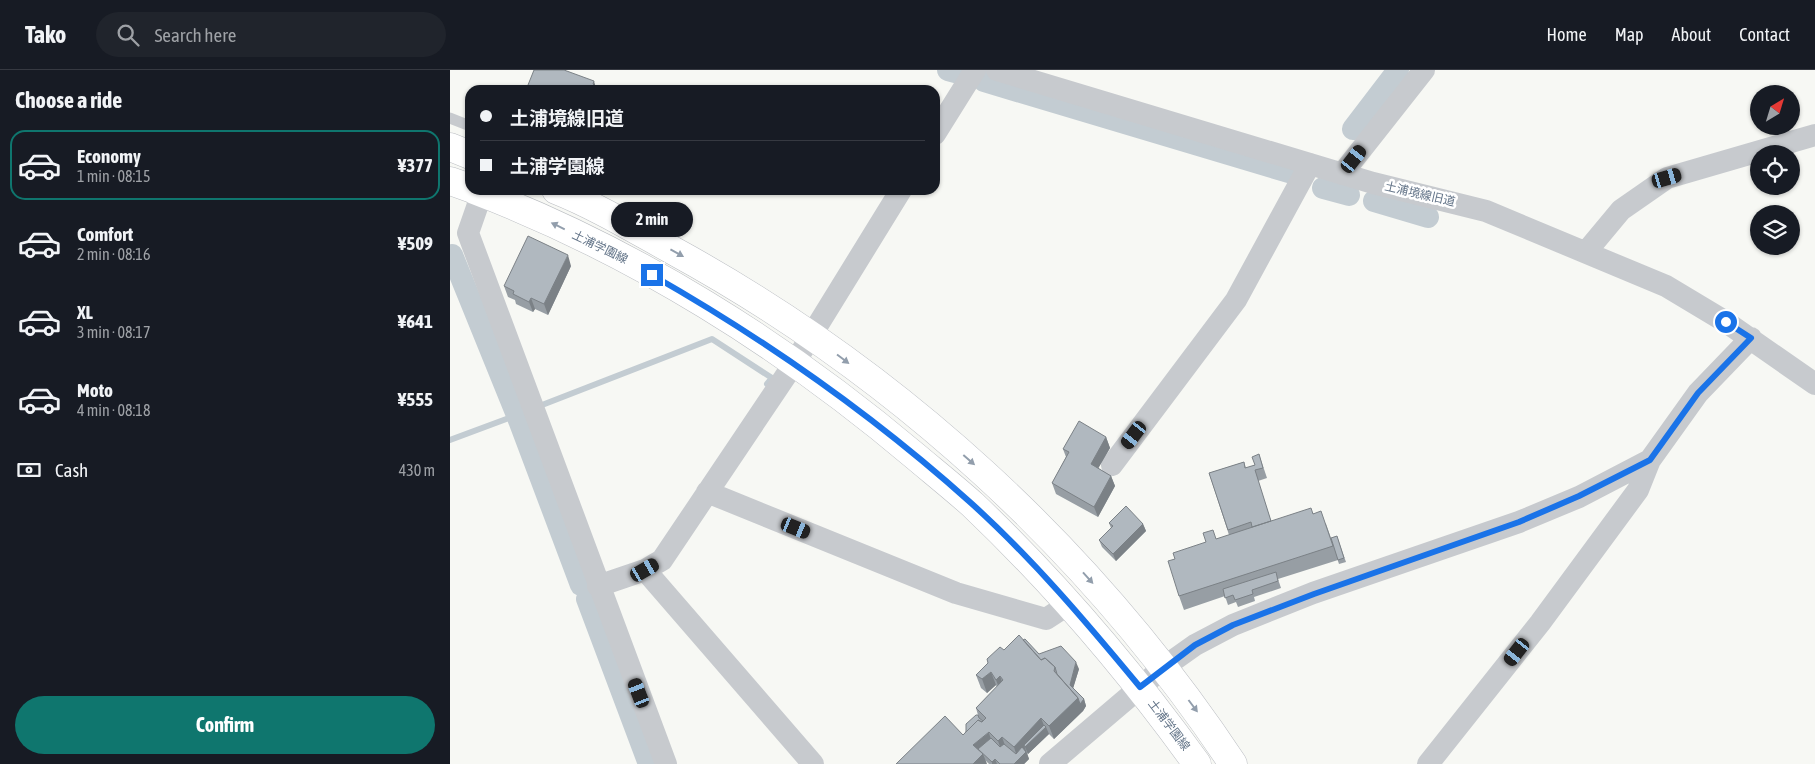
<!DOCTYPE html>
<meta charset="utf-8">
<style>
body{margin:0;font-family:"Asap Condensed","Noto Sans JP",sans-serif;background:#20242c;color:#f1f3f6;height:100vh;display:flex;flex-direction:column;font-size:19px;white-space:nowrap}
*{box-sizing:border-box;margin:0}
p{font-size:16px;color:#9ea1a6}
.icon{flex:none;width:28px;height:28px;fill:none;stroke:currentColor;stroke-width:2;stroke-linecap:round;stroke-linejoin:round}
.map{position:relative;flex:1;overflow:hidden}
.side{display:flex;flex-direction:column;background:#171b24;width:450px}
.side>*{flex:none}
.hud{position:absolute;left:15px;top:15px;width:475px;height:110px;border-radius:15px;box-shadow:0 1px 4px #0004;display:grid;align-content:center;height:110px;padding:0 15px;background:#171b24}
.needle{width:32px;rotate:38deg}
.tools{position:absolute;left:1300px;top:15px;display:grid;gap:10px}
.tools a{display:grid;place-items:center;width:50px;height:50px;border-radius:50%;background:#171b24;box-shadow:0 1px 4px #0004;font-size:25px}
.end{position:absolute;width:22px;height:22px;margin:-11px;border:6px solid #1a73e8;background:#fff;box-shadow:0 0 0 2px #fff}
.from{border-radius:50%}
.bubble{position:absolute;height:35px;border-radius:18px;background:#171b24;box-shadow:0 1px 4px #0004;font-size:16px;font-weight:700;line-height:35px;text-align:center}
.car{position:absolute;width:15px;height:30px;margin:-15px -8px;border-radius:6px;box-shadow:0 0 4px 1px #0007;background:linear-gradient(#222 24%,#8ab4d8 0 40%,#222 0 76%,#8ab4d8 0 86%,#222 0)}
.hud b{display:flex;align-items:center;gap:18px;height:48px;font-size:19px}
.hud b+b{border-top:1px solid #363941}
.hud i{width:12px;height:12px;background:#f1f3f6}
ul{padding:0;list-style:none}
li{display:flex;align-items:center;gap:15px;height:70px;margin:0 10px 8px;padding:0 5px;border:2px solid transparent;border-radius:15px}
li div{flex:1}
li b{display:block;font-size:19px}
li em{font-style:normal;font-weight:700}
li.on{border-color:#0f766e}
li>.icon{width:45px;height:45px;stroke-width:1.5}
h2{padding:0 15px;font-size:22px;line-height:60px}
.pay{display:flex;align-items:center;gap:12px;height:55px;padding:0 15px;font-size:19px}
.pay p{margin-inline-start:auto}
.primary-button{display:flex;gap:10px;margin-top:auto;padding:10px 15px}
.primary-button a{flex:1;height:58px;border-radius:30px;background:#0f766e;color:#fff;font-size:20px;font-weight:700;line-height:58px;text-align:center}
header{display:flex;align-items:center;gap:30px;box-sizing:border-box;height:70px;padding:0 25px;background:#171b24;border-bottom:1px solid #363941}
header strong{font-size:24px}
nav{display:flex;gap:28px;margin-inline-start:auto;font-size:18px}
.search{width:350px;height:45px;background:#20242c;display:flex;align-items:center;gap:12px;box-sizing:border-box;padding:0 18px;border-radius:28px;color:#9ea1a6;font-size:19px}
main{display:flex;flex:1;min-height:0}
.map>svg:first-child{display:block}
</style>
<header>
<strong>Tako</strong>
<div class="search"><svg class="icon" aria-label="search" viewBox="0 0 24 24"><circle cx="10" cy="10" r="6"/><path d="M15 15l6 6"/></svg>Search here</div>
<nav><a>Home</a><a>Map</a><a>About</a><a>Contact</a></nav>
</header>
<main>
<section class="side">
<h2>Choose a ride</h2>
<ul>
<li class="on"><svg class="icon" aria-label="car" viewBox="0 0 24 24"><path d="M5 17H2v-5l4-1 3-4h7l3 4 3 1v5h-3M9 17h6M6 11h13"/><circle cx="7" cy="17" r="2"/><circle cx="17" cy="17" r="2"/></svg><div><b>Economy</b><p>1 min · 08:15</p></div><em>¥377</em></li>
<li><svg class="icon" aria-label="car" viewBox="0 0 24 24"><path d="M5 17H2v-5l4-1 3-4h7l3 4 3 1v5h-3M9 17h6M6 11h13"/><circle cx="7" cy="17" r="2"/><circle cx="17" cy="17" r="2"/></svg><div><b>Comfort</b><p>2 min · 08:16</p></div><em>¥509</em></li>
<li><svg class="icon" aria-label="car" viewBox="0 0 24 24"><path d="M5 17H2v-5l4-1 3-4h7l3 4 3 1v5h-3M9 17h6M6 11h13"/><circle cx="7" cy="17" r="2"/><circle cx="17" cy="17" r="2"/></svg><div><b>XL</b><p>3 min · 08:17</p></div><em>¥641</em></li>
<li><svg class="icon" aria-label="car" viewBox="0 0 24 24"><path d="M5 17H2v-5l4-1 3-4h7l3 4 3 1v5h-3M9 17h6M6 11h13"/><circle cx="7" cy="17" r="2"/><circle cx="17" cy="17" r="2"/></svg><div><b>Moto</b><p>4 min · 08:18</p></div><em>¥555</em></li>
</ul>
<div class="pay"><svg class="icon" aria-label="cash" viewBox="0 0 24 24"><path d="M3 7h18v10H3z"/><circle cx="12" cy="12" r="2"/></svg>Cash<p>430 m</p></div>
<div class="primary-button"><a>Confirm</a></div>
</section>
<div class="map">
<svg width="1365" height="694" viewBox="0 0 1365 694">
<rect width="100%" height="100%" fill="#f7f8f4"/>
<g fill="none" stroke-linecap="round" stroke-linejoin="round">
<!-- stream -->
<path stroke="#c3ccd2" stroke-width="6" d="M92,335L262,269L322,308L317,314
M0,370L67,345"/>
<!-- canal -->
<path stroke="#c3ccd2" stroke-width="22" d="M498,0L513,4
M534,11L842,103
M903,59L948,0
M873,118L899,125
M924,131L978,147
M2,185L67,345L131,515
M137,529L199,694"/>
<defs>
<path id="primary" d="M0,77L20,85
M0,111L20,118
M24,120C184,181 335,276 465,386C484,402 504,418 523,435C606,514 680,601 747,694
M106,120C146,136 184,159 222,180C447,303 641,480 783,694"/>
</defs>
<!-- primary casing -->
<use href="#primary" stroke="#babdc2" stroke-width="29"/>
<!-- service -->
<path stroke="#c7cace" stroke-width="11" d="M0,48L20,56"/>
<!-- minor -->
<path stroke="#c7cace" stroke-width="22" d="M547,0L923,113L1036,141L1216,216L1276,252L1365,314
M485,64L525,0
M892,104L974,0
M33,120L18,163L216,694
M1136,182L1171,140L1217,108L1365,65
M662,395L786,230L860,94
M257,422L506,523L596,549L619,534
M195,500L363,694
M148,516L195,500L212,490L345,292L451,120
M600,694L714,597L745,575L783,555L863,523L1069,452L1129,427L1200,390
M978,694L1090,553L1188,420L1200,390L1248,323L1301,268"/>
<!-- primary -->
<use href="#primary" stroke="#fff" stroke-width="28"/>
</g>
<!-- wall -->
<path fill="#979ea4" d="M121,196L98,245L85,239L83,242L66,234L65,230L58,227L54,216Z
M656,367L660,378L648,398L661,406L665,416L648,447L606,424L602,413L616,387L613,379Z
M809,384L817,408L808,411L821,451L863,443L876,454L881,468L887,466L896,492L889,494L886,485L888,490L828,509L831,518L804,527L805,531L788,537L786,532L778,535L775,526L734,540L729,526L725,489L766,469L779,465L759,403L794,392L796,398L805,395Z
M659,453L693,454L696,461L666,491L652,477L649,470L661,458Z
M573,570L589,584L629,599L623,618L634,629L636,636L633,641L604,669L599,664L578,684L577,683L579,689L574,694H539L535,690L537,694L513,665L528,645L526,638L547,617L546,615L537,623L531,618L526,605L554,580Z"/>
<!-- shaded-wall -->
<path fill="#7b8186" d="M144,11L146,18V20H143V14Z
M118,185L121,196L98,245L94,234Z
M81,228L85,239L83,242L79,232Z
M656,367L660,378L645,404L641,394Z
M661,406L665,416L648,447L644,437Z
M693,454L696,461L666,491L663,484Z
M626,592L629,599L622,622L620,615Z
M541,602L546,615L537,623L532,609Z
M550,606L555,620L551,623L546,610Z
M628,628L634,629L636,636L633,641L604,669L599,656Z
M591,648L595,658L596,657L599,664L578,684L575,677L574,675L579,689L574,694H564L568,690L564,677Z
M541,661L539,663L543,676L528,679L531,686L533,684L537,694H523V675Z
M552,667L557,681L553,685L548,671Z
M545,689L547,694H542V692Z"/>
<!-- building -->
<path fill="#b0b8bf" stroke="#7b8186" d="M84,0H114L144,11L143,14L145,16L143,20H76Z
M78,166L118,185L94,234L81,228L79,232L63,224L64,221L54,216Z
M629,351L656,367L641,394L661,406L644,437L602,413L619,382L613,379Z
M809,384L813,398L805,400L821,451L802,457L801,452L778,460L759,403L794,392L795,398L805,395L802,387Z
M676,436L693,454L663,484L649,470L663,456L659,453Z
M861,438L863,444L871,441L883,476L729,526L718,491L725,489L723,483L756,472L753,463L763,460L766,469Z
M887,466L894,488L888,490L881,468Z
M826,502L828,511L802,520L803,524L785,530L783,525L775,528L773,519Z
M569,565L591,590L595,588L605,597L604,601L628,628L599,656L591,648L564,677L552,667L548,671L539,662L523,675L533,684L523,694H446L495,646L513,665L528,650L532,652L536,648L526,638L553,610L550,606L546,610L541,602L532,609L526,605L538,593L537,589L550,577L554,580Z
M575,569L589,584L611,576L626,592L620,615L634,629L630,634L628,628L607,604L605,597L595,588L591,590L573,570Z
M526,645H528L529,648L533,651L532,652L528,650L516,662V654Z
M594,655L596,657L575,677L574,675Z
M541,668L550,677L554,674L566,684L572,677L576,682L564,694H550L545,689L542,692L528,679Z"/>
<!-- one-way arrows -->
<defs><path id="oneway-solid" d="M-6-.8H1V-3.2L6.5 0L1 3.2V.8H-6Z" transform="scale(1.25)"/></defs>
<g fill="#929eac">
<use href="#oneway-solid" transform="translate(108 156) rotate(-154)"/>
<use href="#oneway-solid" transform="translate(227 183) rotate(29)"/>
<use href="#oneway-solid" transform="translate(393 289) rotate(37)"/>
<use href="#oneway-solid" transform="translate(519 390) rotate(41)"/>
<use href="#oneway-solid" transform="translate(638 508) rotate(48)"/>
<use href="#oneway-solid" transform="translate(743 636) rotate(53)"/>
</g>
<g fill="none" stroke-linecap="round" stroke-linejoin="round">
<!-- route -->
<path stroke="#1a73e8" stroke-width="6" d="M202,205C316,270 423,345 521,433C583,489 637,553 690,617L745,575L783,555L864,524L1069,452L1129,426L1200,390L1248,323L1301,268L1276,252"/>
</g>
<g text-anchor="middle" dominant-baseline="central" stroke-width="5" stroke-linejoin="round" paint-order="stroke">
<!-- street labels -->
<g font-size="12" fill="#637488" stroke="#fff">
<text transform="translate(970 124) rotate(13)">土浦境線旧道</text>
<text transform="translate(150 177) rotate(26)">土浦学園線</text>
<text transform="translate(719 655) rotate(53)">土浦学園線</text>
</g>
</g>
</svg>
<div class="tools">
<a><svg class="needle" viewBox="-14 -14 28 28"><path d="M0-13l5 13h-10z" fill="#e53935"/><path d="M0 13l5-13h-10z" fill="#9ea1a6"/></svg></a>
<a><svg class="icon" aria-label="locate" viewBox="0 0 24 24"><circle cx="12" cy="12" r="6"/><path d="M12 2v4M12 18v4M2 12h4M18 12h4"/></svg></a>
<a><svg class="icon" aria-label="layers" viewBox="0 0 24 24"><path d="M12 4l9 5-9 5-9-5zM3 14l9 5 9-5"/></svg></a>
</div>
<i class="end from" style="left:1276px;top:252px"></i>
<i class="end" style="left:202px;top:205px"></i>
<div class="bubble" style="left:161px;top:132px;width:82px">2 min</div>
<i class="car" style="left:904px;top:89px;rotate:38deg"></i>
<i class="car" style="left:1217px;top:108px;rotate:74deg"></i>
<i class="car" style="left:684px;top:365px;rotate:217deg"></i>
<i class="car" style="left:346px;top:458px;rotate:112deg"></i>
<i class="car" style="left:195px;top:500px;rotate:60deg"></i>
<i class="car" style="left:1067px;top:582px;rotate:218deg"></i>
<i class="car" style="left:189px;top:623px;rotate:339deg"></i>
<div class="hud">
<b><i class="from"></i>土浦境線旧道</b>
<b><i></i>土浦学園線</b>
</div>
</div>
</main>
